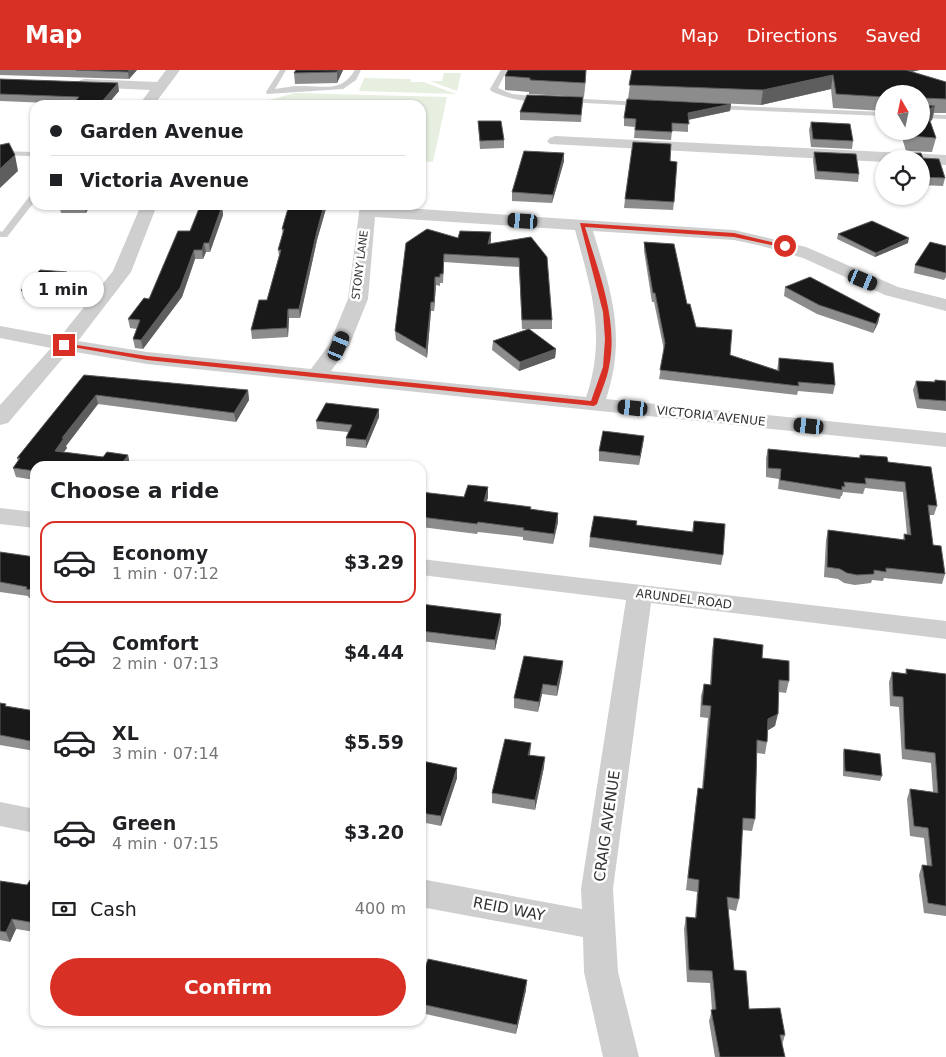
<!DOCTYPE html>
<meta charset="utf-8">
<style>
body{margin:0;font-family:"DejaVu Sans",sans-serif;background:#f2f2f2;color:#202124;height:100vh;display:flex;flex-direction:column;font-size:19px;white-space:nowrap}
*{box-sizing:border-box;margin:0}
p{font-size:16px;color:#757577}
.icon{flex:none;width:28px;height:28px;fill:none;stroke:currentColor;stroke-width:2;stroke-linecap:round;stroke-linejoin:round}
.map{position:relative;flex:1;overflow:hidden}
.side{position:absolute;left:30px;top:391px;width:396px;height:565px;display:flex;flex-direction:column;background:#fff;border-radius:15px;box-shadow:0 1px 4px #0004}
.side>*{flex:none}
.banner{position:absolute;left:30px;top:30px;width:396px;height:110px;border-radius:15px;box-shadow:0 1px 4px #0004;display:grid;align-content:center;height:110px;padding:0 20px;background:#fff}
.needle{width:32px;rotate:351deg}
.buttons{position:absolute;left:875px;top:15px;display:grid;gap:10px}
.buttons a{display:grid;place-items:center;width:55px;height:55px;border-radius:50%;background:#fff;box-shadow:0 1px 4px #0004;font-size:25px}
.end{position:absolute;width:22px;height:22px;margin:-11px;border:6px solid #d93025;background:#fff;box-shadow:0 0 0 2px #fff}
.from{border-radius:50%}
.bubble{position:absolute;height:35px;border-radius:18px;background:#fff;box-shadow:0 1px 4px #0004;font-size:16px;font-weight:800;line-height:35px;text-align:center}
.car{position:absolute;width:15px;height:30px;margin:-15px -8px;border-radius:6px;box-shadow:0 0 4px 1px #0007;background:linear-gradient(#222 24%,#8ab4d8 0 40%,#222 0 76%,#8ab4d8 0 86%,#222 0)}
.banner b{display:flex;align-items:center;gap:18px;height:48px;font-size:19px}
.banner b+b{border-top:1px solid #e0e0e0}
.banner i{width:12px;height:12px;background:#202124}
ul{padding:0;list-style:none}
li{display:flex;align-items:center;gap:15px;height:82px;margin:0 10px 8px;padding:0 10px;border:2px solid transparent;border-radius:15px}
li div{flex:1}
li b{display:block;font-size:19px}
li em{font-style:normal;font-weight:800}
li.current{border-color:#d93025}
li>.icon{width:45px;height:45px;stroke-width:1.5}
h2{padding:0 20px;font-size:22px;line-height:60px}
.pay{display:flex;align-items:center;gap:12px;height:55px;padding:0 20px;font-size:19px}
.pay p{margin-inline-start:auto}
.cta{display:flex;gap:10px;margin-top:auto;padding:10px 20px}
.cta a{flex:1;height:58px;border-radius:30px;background:#d93025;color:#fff;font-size:20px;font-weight:800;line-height:58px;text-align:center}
header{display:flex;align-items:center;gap:30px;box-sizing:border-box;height:70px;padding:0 25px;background:#d93025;color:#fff}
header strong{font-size:24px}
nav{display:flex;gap:28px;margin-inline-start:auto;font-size:18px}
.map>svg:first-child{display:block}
</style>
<header>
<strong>Map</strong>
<nav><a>Map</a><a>Directions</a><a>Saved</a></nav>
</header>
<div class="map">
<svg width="946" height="987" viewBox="0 0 946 987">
<rect width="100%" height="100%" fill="#fff"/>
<!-- green -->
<path fill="#e6efe0" d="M444,3H461L457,21L430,11H442Z
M364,8L411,9V12H424L456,24L359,21Z
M295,23L447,27L433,92L421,91V35H250Z"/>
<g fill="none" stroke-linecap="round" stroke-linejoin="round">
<!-- lane -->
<path fill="#cfcfcf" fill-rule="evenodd" d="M280,0H286L275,19C283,18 291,16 299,16C322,15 341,24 355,0H361L356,10L343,19L267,24L266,22Z
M501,0H507L498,18L512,24L541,27L545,29C534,36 503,27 491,21L490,19Z
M563,28L643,32L647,34L643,36L566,32L562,30Z
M710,35L884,42V46L713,39H710Z
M921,44L946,45V49L921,48Z
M0,81L34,82L35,91L29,86L0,85Z
M35,122V131L7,167H0V161L2,162L32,123Z"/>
<!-- street -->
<path fill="#cfcfcf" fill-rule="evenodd" d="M166,0H180L154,35H139L150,20L85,17L80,16L78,13L80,10L85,9L157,12Z
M555,66L946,85V95L921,94V89H884V92L550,74L547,71L550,68Z
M141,135H157L131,202L78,271L147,282L311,299L329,275L348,229L360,135L734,160L806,177L898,217L946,229V241L885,225L803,188L762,176L734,170L593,161C611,221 627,266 606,329L946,363V377L147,294L69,281L8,353L0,355V335L51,278L0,268V256L60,267L113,201ZM375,147L575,160C591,218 607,267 586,327L331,301L349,276L368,229Z
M0,438L35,442V458L0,454Z
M421,489L946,551V569L651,533L613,819L618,902L639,987H603L584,902L583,867L421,837V809L582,839L581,819L626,530L421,505Z
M0,732L35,739V763L0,756Z"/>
</g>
<!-- wall -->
<path fill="#8c8c8c" d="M0,0H137L129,9L0,5Z
M296,0H343L337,13L295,14L294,3Z
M632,0H920L912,2L946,12V43H934L932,50L930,51L936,68L932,82L906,81L900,61H921V24H884V41L833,38L831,19L761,35L628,29Z
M505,6L586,8L584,27L529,24V22L505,20Z
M0,9L119,21L107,35H72L73,34L0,31Z
M583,27L581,52L520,50V42Z
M731,34L730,41L688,50V62L672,61L671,70L634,68L635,57L624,56V48Z
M478,51L504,70V78L480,79Z
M811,52L853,71L852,79L811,77L809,60Z
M814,82L859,104L858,112L815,109L813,90Z
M564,83V91L552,133L512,131V122Z
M910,83L923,88L945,108L943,116L921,115V89H909Z
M670,91L674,132L673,140L624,138L625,129Z
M59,135H90L86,143H61Z
M289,135H327L317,170L300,248H289L288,267L252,269L251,260L267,230L279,185L278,180L283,164L282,159Z
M222,136L223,145L210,182H206L203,189H195L182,227L143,279L135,278L133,269L137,259L130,258L128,249L149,229L190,161Z
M491,162L490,174L531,167L552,250V259H529L556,279L555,288L519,301L492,280L493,271L527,259H522L519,197L444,192L443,213H440V216L436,215L434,241H431L427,288L396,270L395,261L406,173L458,168Z
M838,164L908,173L875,187L837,169Z
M644,172L687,234L696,257L730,285L777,300L779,288L835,315L833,324L798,321L797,325L659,309L664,280L654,232H652L644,181Z
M946,176V207L944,210L914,203L915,195Z
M69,211L51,232L24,229L21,220Z
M785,217L880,244L878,253L873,263L817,244L784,226Z
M84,305L248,320L249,330L236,352L98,334L66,376L67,378L64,382L103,387L128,385L130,395L35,396V410L16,407L13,398L18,391L17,388Z
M935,310L946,311V341L917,338L913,320L916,311L934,312Z
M379,339V347L366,378L346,376V368L348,362L317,359L316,351Z
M644,366L639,395L599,391V381Z
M768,379L859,388L860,385L888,392L937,436L934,445H929L933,475L945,504L942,514L884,508L883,511L872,510L871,513L855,515L844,513L838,509L824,507L826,470L828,460L903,470L904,464L907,465L903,422L865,418L863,424L843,422L842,426H841L840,429L778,419L779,409L766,407V388Z
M488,417V427L487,431L531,439L558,452L553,474L523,470V467L478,462L477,464L421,457V422L464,427Z
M694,451L723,485L721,495L589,477L590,467L636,455L692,462Z
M0,482L35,487V529L29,528L28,526L0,522Z
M421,534L501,553L495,580L421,571Z
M714,568L762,588L789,611L786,623L779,622L775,656L768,660L767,672L765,684L757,683L755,749L752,761L742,760L739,829L736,841L728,839L734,900L749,939L785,965L782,975L785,987H715L709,951L712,940L710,913L687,912L684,859L686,847L695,848L697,822L686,820L696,730L698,718L702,719L708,648L700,647L701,626L704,614L710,615L712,580Z
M563,591L562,601L557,626L542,624L538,642L514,638V628Z
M906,599L946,604V846L924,843L919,805L922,795H927L924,768L910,766L907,729L910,719L933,722L931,693L902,689L899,637L890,636L889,612L892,602L905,604Z
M0,633L6,636L35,641V681L0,675Z
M531,673L530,685L544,697L535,740L492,733V723Z
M844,679L882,706L880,711L843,706V684Z
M421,693L457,708L441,756L421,752Z
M35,807V862L16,859L10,872L0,870V811L27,815Z
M421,910L526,920L516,964L421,943Z"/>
<!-- shaded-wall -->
<path fill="#5e5e5e" d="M129,0H137L129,9L128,2Z
M338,0H343L337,13V2Z
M885,0H919L883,8Z
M833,5L831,19L761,35L763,20Z
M118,13L119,21L107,35H99Z
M731,34L730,41L687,50L688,43Z
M935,36L932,50L921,56V43Z
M564,83V91L552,133L553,125Z
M15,85L18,101L0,118V99Z
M84,135H90L86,143Z
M324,135H327L317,170L300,248L299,239L317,161Z
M222,136L223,145L210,182L209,173Z
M491,162V171L488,182V174Z
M909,168L908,173L875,187L876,183Z
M204,173L206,182L203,189L202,180Z
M194,180L195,189L182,227L143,279L141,270Z
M67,202L69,211L51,232L49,223Z
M435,207L436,215L434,241V232Z
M431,232V241L427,288L426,279Z
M288,239L289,248L288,267L287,258Z
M880,244L878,253L873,263L876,254Z
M556,279L555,288L519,301L520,292Z
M248,320L249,330L236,352L234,343Z
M96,325L98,334L66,376L67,378L57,390L55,381L62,368Z
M379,339V347L366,378V370Z
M644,366L643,375L639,395L640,386Z
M128,385L130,395L129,396H120Z
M488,417V427L484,441V431Z
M558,443V452L553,474L554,464Z
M501,544V553L495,580V570Z
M563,591L562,601L557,626V616Z
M543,614L542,624L538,642L539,632Z
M778,644L775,656L765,662L768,649Z
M531,673L530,683L528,695V685Z
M545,687L544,697L535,740V730Z
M457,698V708L441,756V746Z
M12,849L16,859L10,872L6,862Z
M527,910L526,920L516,964L517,955Z"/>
<!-- building -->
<path fill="#191919" stroke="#5e5e5e" d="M76,0H129L128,2Z
M296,0H338L337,2L294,3Z
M508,0H586L585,13L530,10V8L505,6Z
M632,0H906L946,12V29L923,28V35L935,36L921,43V24H884V27L836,24L833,5L763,20L629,15Z
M0,9L118,13L99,35H72L79,27L0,24Z
M527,25L583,27L581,45L520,42Z
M627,29L731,34L688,43L689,54L672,53V62L635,60L636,49L624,48Z
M478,51H501L504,70L480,71Z
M921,51H930L936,68L909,66L907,61H921Z
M811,52L850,54L853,71L813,69Z
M633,72L671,74L670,91L677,92L674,132L625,129Z
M9,73L15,85L0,99V75Z
M524,81L564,83L553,125L512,122Z
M814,82L856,84L859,104L817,101Z
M910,83H921L923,88L939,89L945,108L921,107V89H912Z
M289,135H324L317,161L299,239H288L287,258L251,260L259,230H267L281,180H278L284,159H282Z
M200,136H222L209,173H204L202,180H194L180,218L141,270L133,269L140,250L128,249L144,228L149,229L178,161H190Z
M872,151L909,168L876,183L838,164Z
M427,159L458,168L460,161L491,162L488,174L531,167L547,187L552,250H522L519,188L444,184L443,204H440V207H435L434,232H431L426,279L395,261L406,173Z
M644,172L674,174L687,234H690L696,257L732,260L730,285L779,301V288L833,293L835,315L798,312L799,316L660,300L665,273L655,223H653Z
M930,172L946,176V203L915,195Z
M40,200L67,202L49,223L21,220Z
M810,207L880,244L876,254L819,235L785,217Z
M529,259L556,279L520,292L493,271Z
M84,305L248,320L234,343L96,325L62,368H64L55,381L103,387L107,382L128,385L120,396H35V401L13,398L20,388H17Z
M935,310L946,311V331L919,329L916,311L935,312Z
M326,333L379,339L366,370L346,368L352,355L316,351Z
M603,361L644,366L640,386L599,381Z
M768,379L860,388V385L887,387L888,392L931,397L937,436L928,435L933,475L941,476L945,504L886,498V502L874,500V504L857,505L847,503L840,499L827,497L828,460L905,470L904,464L911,465L905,412L865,408L866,414L844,412L845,417L842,416V420L780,410L781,399L768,398Z
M468,415L488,417L484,431L531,437L530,439L558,443L554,464L523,460L524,458L478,452L477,454L421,447V422L464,427Z
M594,446L637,451L636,455L693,462L694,451L725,454L723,485L590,467Z
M0,482L35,487V520L26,519L27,517L0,512Z
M421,534L501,544L495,570L421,561Z
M714,568L763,575L762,588L789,591V611L779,610L778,644L768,649L767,672L757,670L755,749L743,748L739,829L727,827L734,900L746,901L749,939L780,938L785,965H780L785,987H720L711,940L716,939L712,901L689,900L686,847L696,848L699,810L688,808L698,718L703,719L711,636L702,635L704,614L711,615Z
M524,586L563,591L557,616L543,614L539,632L514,628Z
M906,599L946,604V836L928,833L922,795L932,796L928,758L914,756L910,719L938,723L935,683L905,679L903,627L893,626L892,602L907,604Z
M0,633L6,634L5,636L35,641V672L0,665Z
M505,669L531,673L528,685L545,687L535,730L492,723Z
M844,679L880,684L882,706L845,701Z
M422,691L457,698L441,746L421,743V693Z
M32,807H35V853L12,849L6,862L0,861V811L27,815Z
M428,889L527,910L517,955L421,934V910Z"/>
<!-- route -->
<path fill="#d93025" d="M580,153L734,163L788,176L785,178L734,167L585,157C598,201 619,250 609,297C607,309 601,322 597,334L594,336L147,290L61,275L64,273L147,286L591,331L603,297L605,269L603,242Z"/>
<g text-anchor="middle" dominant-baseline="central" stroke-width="5" stroke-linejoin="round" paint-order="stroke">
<!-- far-street labels -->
<g font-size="11" fill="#323232" stroke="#fff">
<text transform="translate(360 195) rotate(-83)">STONY LANE</text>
</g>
<!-- street labels -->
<g font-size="12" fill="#323232" stroke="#fff">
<text transform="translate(711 346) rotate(6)">VICTORIA AVENUE</text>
<text transform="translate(684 529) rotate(7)">ARUNDEL ROAD</text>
</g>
<!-- near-street labels -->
<g font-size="15" fill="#323232" stroke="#fff">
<text transform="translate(607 756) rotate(-82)">CRAIG AVENUE</text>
<text transform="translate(509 839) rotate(11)">REID WAY</text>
</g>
</g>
</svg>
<div class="buttons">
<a><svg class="needle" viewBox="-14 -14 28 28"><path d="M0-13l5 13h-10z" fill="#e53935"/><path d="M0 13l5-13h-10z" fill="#757577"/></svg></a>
<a><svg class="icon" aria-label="locate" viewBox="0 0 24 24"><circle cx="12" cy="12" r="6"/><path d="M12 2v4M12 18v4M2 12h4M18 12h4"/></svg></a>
</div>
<i class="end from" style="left:785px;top:176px"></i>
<i class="end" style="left:64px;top:275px"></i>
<div class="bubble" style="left:22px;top:202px;width:82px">1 min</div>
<i class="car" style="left:523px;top:151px;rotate:274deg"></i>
<i class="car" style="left:863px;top:210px;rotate:112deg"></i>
<i class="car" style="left:339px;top:276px;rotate:23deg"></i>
<i class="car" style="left:633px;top:338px;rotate:276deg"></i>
<i class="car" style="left:809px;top:356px;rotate:276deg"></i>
<div class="banner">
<b><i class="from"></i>Garden Avenue</b>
<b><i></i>Victoria Avenue</b>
</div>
<section class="side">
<h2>Choose a ride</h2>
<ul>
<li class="current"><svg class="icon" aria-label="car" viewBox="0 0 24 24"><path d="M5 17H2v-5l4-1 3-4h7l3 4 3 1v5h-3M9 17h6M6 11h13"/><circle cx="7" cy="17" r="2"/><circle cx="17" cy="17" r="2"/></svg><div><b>Economy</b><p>1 min · 07:12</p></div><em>$3.29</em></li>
<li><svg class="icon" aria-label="car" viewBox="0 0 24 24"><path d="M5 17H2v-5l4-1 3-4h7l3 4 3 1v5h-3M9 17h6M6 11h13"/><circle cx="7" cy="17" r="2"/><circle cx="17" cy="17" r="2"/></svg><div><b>Comfort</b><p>2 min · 07:13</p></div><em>$4.44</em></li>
<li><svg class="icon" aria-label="car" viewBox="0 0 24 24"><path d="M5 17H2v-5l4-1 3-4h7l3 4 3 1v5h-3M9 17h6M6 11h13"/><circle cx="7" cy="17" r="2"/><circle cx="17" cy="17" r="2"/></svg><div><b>XL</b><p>3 min · 07:14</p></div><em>$5.59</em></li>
<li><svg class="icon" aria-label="car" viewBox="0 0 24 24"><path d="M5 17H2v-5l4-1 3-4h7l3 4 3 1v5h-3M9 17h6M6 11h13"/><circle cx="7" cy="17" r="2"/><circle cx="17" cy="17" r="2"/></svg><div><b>Green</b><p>4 min · 07:15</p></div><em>$3.20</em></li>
</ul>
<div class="pay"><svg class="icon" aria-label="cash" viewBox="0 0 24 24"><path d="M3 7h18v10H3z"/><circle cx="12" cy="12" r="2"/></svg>Cash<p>400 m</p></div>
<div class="cta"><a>Confirm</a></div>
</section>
</div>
